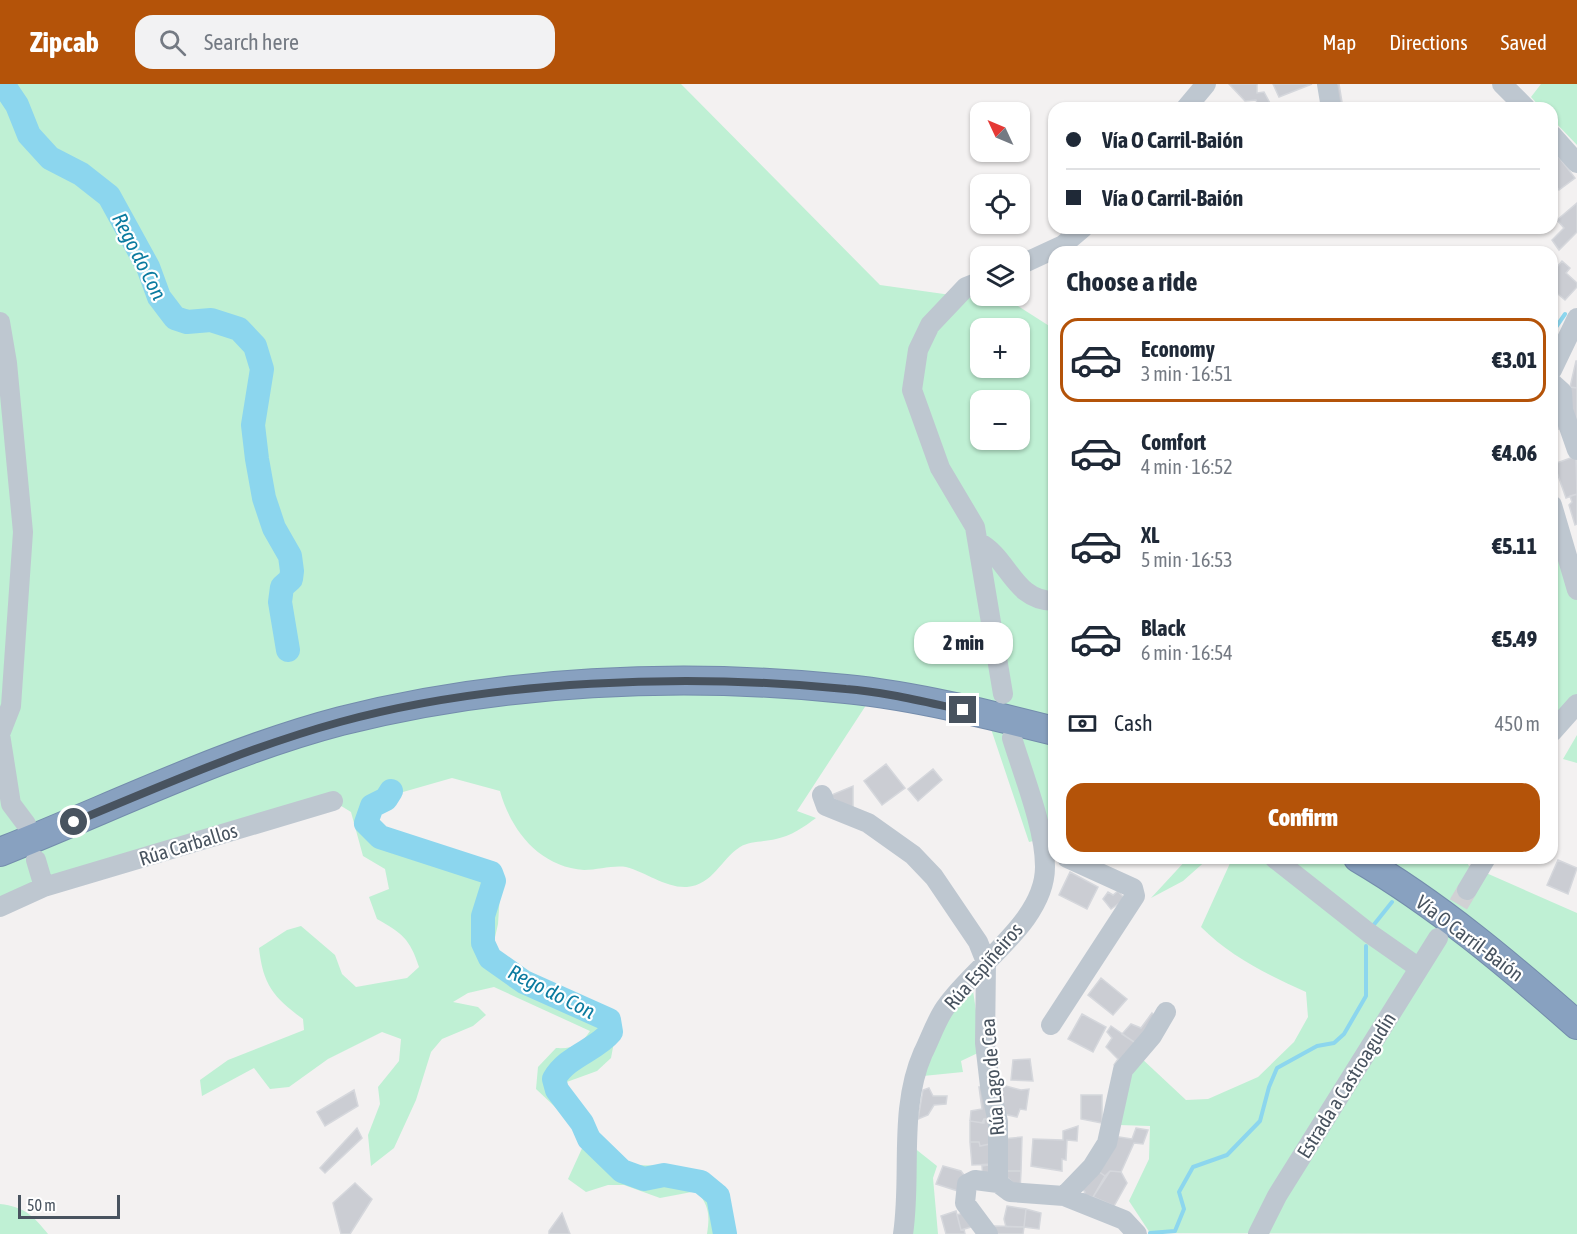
<!DOCTYPE html>
<meta charset="utf-8">
<style>
body{margin:0;font-family:"Asap Condensed",sans-serif;background:#f2f2f3;color:#1f2937;height:100vh;display:flex;flex-direction:column;font-size:22px;white-space:nowrap}
*{box-sizing:border-box;margin:0}
p{font-size:20px;color:#747a83}
.icon{flex:none;width:33px;height:33px;fill:none;stroke:currentColor;stroke-width:2;stroke-linecap:round;stroke-linejoin:round}
.map{position:relative;flex:1;overflow:hidden}
.details{position:absolute;left:1048px;top:162px;width:510px;height:618px;display:flex;flex-direction:column;background:#fff;border-radius:18px;box-shadow:0 2px 4px #0004}
.details>*{flex:none}
.hud{position:absolute;left:1048px;top:18px;width:510px;height:132px;border-radius:18px;box-shadow:0 2px 4px #0004;display:grid;align-content:center;height:132px;padding:0 18px;background:#fff}
.needle{width:39px;rotate:314deg}
.controls{position:absolute;left:970px;top:18px;display:grid;gap:12px}
.controls a{display:grid;place-items:center;width:60px;height:60px;border-radius:12px;background:#fff;box-shadow:0 2px 4px #0004;font-size:30px}
.scale{position:absolute;left:18px;bottom:15px;width:102px;box-sizing:border-box;padding-left:6px;border:3px solid #48535f;border-top:0;font-size:16px;line-height:21px;white-space:nowrap;color:#48535f;-webkit-text-stroke:4px #fff;paint-order:stroke}
.end{position:absolute;width:27px;height:27px;margin:-14px;border:8px solid #48535f;background:#fff;box-shadow:0 0 0 3px #fff}
.from{border-radius:50%}
.bubble{position:absolute;height:42px;border-radius:18px;background:#fff;box-shadow:0 2px 4px #0004;font-size:20px;font-weight:800;line-height:42px;text-align:center}
.hud b{display:flex;align-items:center;gap:21px;height:57px;font-size:22px}
.hud b+b{border-top:2px solid #e0e1e3}
.hud i{width:15px;height:15px;background:#1f2937}
ul{padding:0;list-style:none}
li{display:flex;align-items:center;gap:18px;height:84px;margin:0 12px 9px;padding:0 6px;border:3px solid transparent;border-radius:18px}
li div{flex:1}
li b{display:block;font-size:22px}
li em{font-style:normal;font-weight:800}
li.active{border-color:#b45309}
li>.icon{width:54px;height:54px;stroke-width:1.5}
h2{padding:0 18px;font-size:27px;line-height:72px}
.pay{display:flex;align-items:center;gap:15px;height:66px;padding:0 18px;font-size:22px}
.pay p{margin-inline-start:auto}
.primary-button{display:flex;gap:12px;margin-top:auto;padding:12px 18px}
.primary-button a{flex:1;height:69px;border-radius:18px;background:#b45309;color:#fff;font-size:24px;font-weight:800;line-height:69px;text-align:center}
header{display:flex;align-items:center;gap:36px;box-sizing:border-box;height:84px;padding:0 30px;background:#b45309;color:#fff}
header strong{font-size:28px}
nav{display:flex;gap:33px;margin-inline-start:auto;font-size:21px}
.search{width:420px;height:54px;background:#f2f2f3;display:flex;align-items:center;gap:15px;box-sizing:border-box;padding:0 21px;border-radius:18px;color:#747a83;font-size:22px}
.map>svg:first-child{display:block}
</style>
<header>
<strong>Zipcab</strong>
<div class="search"><svg class="icon" aria-label="search" viewBox="0 0 24 24"><circle cx="10" cy="10" r="6"/><path d="M15 15l6 6"/></svg>Search here</div>
<nav><a>Map</a><a>Directions</a><a>Saved</a></nav>
</header>
<div class="map">
<svg width="1577" height="1150" viewBox="0 0 1577 1150">
<rect width="100%" height="100%" fill="#f3f1f1"/>
<!-- green -->
<path fill="#bff0d4" fill-rule="evenodd" d="M0,0H681L880,201L1015,220L1054,245V752L1029,758L986,630L874,609L797,727L816,734C804,743 791,752 776,755C765,758 750,757 740,763C721,775 713,801 687,803C665,804 646,788 626,783C613,781 598,786 584,786C540,783 511,747 500,707L452,694L403,708L384,723L375,735L387,746L491,783L501,795L498,840L493,862L529,890L606,923L618,937L611,974L597,987L564,999L615,1071L637,1081L667,1082L706,1093L727,1117L730,1150H707C710,1131 709,1122 697,1107L660,1114L624,1101H608L586,1108L568,1095L584,1060L569,1036L536,1005L538,983L556,964C573,965 581,961 590,947L494,903L468,909L453,918L478,923L486,931L473,942L442,955L431,968L416,1016L394,1064L371,1082L368,1051L380,1020L378,1003L399,977L401,955L382,948L328,975L289,1003L270,1005L254,984L202,1012L200,996L228,976L304,946L303,935C274,914 263,901 259,864L287,846L301,842L335,871L342,890L356,903L407,894L419,883C410,855 402,849 377,835L369,813L389,805L385,785L363,772L351,728L333,717L0,824ZM981,244H1020V284H981ZM981,316H1020V356H981Z
M1541,0H1577V61L1553,36L1552,24H1541L1531,13Z
M1552,421L1577,506V610L1553,640Z
M1577,651V679L1563,675Z
M1188,774H1209L1183,797L1151,814Z
M1229,774H1471L1468,781L1577,829V1150L1150,1149L1129,1117L1149,1075L1150,1042L1119,1041C1122,1018 1126,992 1140,973L1186,1016L1208,1015L1258,993L1294,958L1308,933L1306,908C1268,891 1231,873 1201,843L1231,777Z
M972,900L982,967L961,977L963,988L923,992L922,972Z
M908,1059L937,1082L933,1094L938,1150H903Z
M0,1120C24,1123 33,1131 48,1150H0Z"/>
<g fill="none" stroke-linecap="round" stroke-linejoin="round">
<!-- stream -->
<path stroke="#8cd6ee" stroke-width="4" d="M1552,249L1565,230
M1398,774L1399,778
M1372,843L1392,818
M1150,1149L1175,1147L1184,1125L1179,1108L1193,1083L1227,1071L1260,1037L1269,1003L1277,984L1317,962L1334,959L1344,950L1366,912V862"/>
<!-- river -->
<path stroke="#8cd6ee" stroke-width="24" d="M3,0L17,21L29,51L50,74L81,90L109,112L148,183L159,213L175,234L187,238L211,236L239,245L255,262L262,285L253,341L257,375L264,414L274,444L290,472L292,487L291,495L282,503L280,518L288,566
M391,707L386,715L372,722L366,739L380,753L491,789L494,797L483,832V859L490,874L524,898L609,936L611,948C595,967 567,972 554,995L557,1006L582,1039L589,1055L622,1087L644,1095L664,1091L701,1098L718,1112L725,1150"/>
</g>
<!-- building -->
<path fill="#cbcdd3" stroke="#d5d7dc" stroke-width="1.5" d="M1229,0H1257V9L1264,8L1271,21L1259,24L1256,16L1245,17Z
M1273,0H1312L1279,13Z
M1332,0H1339L1343,24H1336Z
M1558,72L1575,94L1559,106L1556,102L1552,105V76Z
M1577,119V148L1559,166L1552,156L1564,144L1557,136Z
M1562,177L1570,184L1566,189L1577,199V203L1565,216L1552,205V179L1557,183Z
M1576,277H1577V304L1570,303Z
M1570,303L1577,304V357L1569,328Z
M1555,309L1559,345L1552,346V327Z
M1576,372L1577,410L1566,414L1554,380Z
M1577,410V440L1575,441L1569,421L1572,418L1570,412Z
M886,680L905,704L882,721L864,697Z
M933,685L942,696L918,717L908,705Z
M853,702V726L829,712Z
M1558,776L1577,784L1568,810L1547,801Z
M1070,788L1098,803L1087,825L1059,811Z
M1118,807L1125,815L1111,825L1103,815L1108,808L1113,811Z
M1101,894L1127,915L1113,931L1088,911Z
M1152,929L1158,935L1137,960L1122,950L1131,940L1141,944Z
M1082,930L1106,943L1093,968L1068,955Z
M1111,942L1137,960L1118,985L1114,981L1118,975L1106,963L1112,954L1107,948Z
M1030,975L1033,997L1011,996L1013,976Z
M1002,1001L1021,1006L1029,1005L1026,1026L1020,1025L1017,1033L1004,1030L998,1022Z
M979,1003H986L992,1035H984L982,1039L970,1037L971,1027L982,1025Z
M929,1004L933,1012H947L946,1020L934,1021L928,1031L918,1035L923,1006Z
M354,1006L358,1022L325,1042L317,1028Z
M1081,1011H1102V1039L1081,1035Z
M984,1035H992L995,1059L980,1062L979,1058H970V1037L984,1039Z
M1078,1042L1077,1057L1067,1056L1066,1076L1062,1075V1087L1031,1082L1033,1055L1063,1056V1047Z
M357,1044L362,1054L325,1089L320,1084Z
M1136,1044L1148,1046L1143,1060L1134,1059L1121,1088L1110,1087L1105,1092L1095,1085L1113,1052L1132,1055Z
M1022,1053L1021,1087H1001L1002,1055Z
M970,1058H979L980,1062L995,1059V1080L972,1081Z
M995,1080L983,1095L982,1082Z
M943,1082L961,1087L967,1095L961,1108L936,1100Z
M1095,1085L1105,1092L1093,1113L1083,1111L1085,1108L1079,1101Z
M1001,1087H1021L1020,1106Z
M1110,1087L1121,1088L1127,1099L1114,1122L1093,1113Z
M355,1099L372,1115L350,1150H341L333,1119Z
M1007,1122L1026,1125L1024,1143H1006L1004,1135Z
M1026,1125L1041,1129L1039,1145L1024,1143Z
M956,1127L961,1146L964,1145L965,1150H946L941,1132Z
M965,1128L978,1141L961,1146L957,1131Z
M562,1129L570,1150H549V1147Z
M994,1142L1024,1143L1023,1150H993Z"/>
<g fill="none" stroke-linecap="round" stroke-linejoin="round">
<!-- minor-tunnel -->
<path stroke="#d1d1d4" stroke-width="20" stroke-dasharray="20 10" stroke-linecap="butt" d="M1443,846L1467,806"/>
<defs>
<path id="highway" d="M0,768C111,724 226,667 341,637C502,596 682,588 846,605C916,612 987,630 1054,647
M1358,774C1438,821 1508,880 1577,941"/>
</defs>
<!-- highway casing -->
<use href="#highway" stroke="#738cac" stroke-width="30"/>
<!-- minor -->
<path stroke="#bec7d0" stroke-width="20" d="M1327,0L1331,24
M1502,0L1526,24
M1186,24L1206,0
M1552,51L1577,79
M1020,181L1063,161L1083,144
M981,197L966,203L930,241L918,266L912,306L940,384L975,443L1003,610
M0,238L7,279L23,448L11,622L0,650L11,720L26,740
M1552,286L1577,234
M1552,299L1562,308L1563,326L1577,366
M1552,421L1577,506
M978,458C1009,473 1013,517 1054,517
M1552,648L1577,620
M822,711L826,722L868,739L913,771L934,793L978,858L986,878L985,959L990,1002L998,1038V1099
M1274,774L1369,849L1419,884
M44,803L333,717
M1467,806L1486,774
M0,823L44,803L36,776
M1051,941L1135,812L1133,804L1067,774
M1064,1112L1092,1083L1107,1059L1123,986L1152,952L1166,928
M903,1150C912,1091 898,1026 923,969C930,955 936,937 945,924C974,881 1046,838 1045,782C1045,745 1023,690 1012,654
M988,1150L965,1119L967,1100L975,1096L998,1099L1010,1108L1064,1112L1124,1136L1137,1150
M1258,1150L1277,1112L1438,854"/>
<!-- highway -->
<use href="#highway" stroke="#88a1c0" stroke-width="28"/>
</g>
<g fill="none" stroke-linecap="round" stroke-linejoin="round">
<!-- route -->
<path stroke="#48535f" stroke-width="8" d="M74,738C161,702 249,663 340,638C494,596 687,589 846,605C885,608 925,618 963,626"/>
</g>
<g text-anchor="middle" dominant-baseline="central" stroke-width="4.5" stroke-linejoin="round" paint-order="stroke">
<!-- street labels -->
<g font-size="20" fill="#48535f" stroke="#fff">
<text transform="translate(188 760) rotate(-17)">Rúa Carballos</text>
<text transform="translate(1470 854) rotate(37)">Vía O Carril-Baión</text>
<text transform="translate(983 882) rotate(-49)">Rúa Espiñeiros</text>
<text transform="translate(992 993) rotate(-95)">Rúa Lago de Cea</text>
<text transform="translate(1346 1001) rotate(-58)">Estrada a Castroagudín</text>
</g>
<!-- water labels -->
<g font-size="21" font-style="italic" fill="#0b7ba0" stroke="#fff">
<text transform="translate(140 172) rotate(63)">Rego do Con</text>
<text transform="translate(552 907) rotate(27)">Rego do Con</text>
</g>
</g>
</svg>
<div class="controls">
<a><svg class="needle" viewBox="-14 -14 28 28"><path d="M0-13l5 13h-10z" fill="#e53935"/><path d="M0 13l5-13h-10z" fill="#747a83"/></svg></a>
<a><svg class="icon" aria-label="locate" viewBox="0 0 24 24"><circle cx="12" cy="12" r="6"/><path d="M12 2v4M12 18v4M2 12h4M18 12h4"/></svg></a>
<a><svg class="icon" aria-label="layers" viewBox="0 0 24 24"><path d="M12 4l9 5-9 5-9-5zM3 14l9 5 9-5"/></svg></a>
<a>+</a>
<a>−</a>
</div>
<div class="scale">50 m</div>
<i class="end from" style="left:74px;top:738px"></i>
<i class="end" style="left:963px;top:626px"></i>
<div class="bubble" style="left:914px;top:538px;width:99px">2 min</div>
<div class="hud">
<b><i class="from"></i>Vía O Carril-Baión</b>
<b><i></i>Vía O Carril-Baión</b>
</div>
<section class="details">
<h2>Choose a ride</h2>
<ul>
<li class="active"><svg class="icon" aria-label="car" viewBox="0 0 24 24"><path d="M5 17H2v-5l4-1 3-4h7l3 4 3 1v5h-3M9 17h6M6 11h13"/><circle cx="7" cy="17" r="2"/><circle cx="17" cy="17" r="2"/></svg><div><b>Economy</b><p>3 min · 16:51</p></div><em>€3.01</em></li>
<li><svg class="icon" aria-label="car" viewBox="0 0 24 24"><path d="M5 17H2v-5l4-1 3-4h7l3 4 3 1v5h-3M9 17h6M6 11h13"/><circle cx="7" cy="17" r="2"/><circle cx="17" cy="17" r="2"/></svg><div><b>Comfort</b><p>4 min · 16:52</p></div><em>€4.06</em></li>
<li><svg class="icon" aria-label="car" viewBox="0 0 24 24"><path d="M5 17H2v-5l4-1 3-4h7l3 4 3 1v5h-3M9 17h6M6 11h13"/><circle cx="7" cy="17" r="2"/><circle cx="17" cy="17" r="2"/></svg><div><b>XL</b><p>5 min · 16:53</p></div><em>€5.11</em></li>
<li><svg class="icon" aria-label="car" viewBox="0 0 24 24"><path d="M5 17H2v-5l4-1 3-4h7l3 4 3 1v5h-3M9 17h6M6 11h13"/><circle cx="7" cy="17" r="2"/><circle cx="17" cy="17" r="2"/></svg><div><b>Black</b><p>6 min · 16:54</p></div><em>€5.49</em></li>
</ul>
<div class="pay"><svg class="icon" aria-label="cash" viewBox="0 0 24 24"><path d="M3 7h18v10H3z"/><circle cx="12" cy="12" r="2"/></svg>Cash<p>450 m</p></div>
<div class="primary-button"><a>Confirm</a></div>
</section>
</div>
